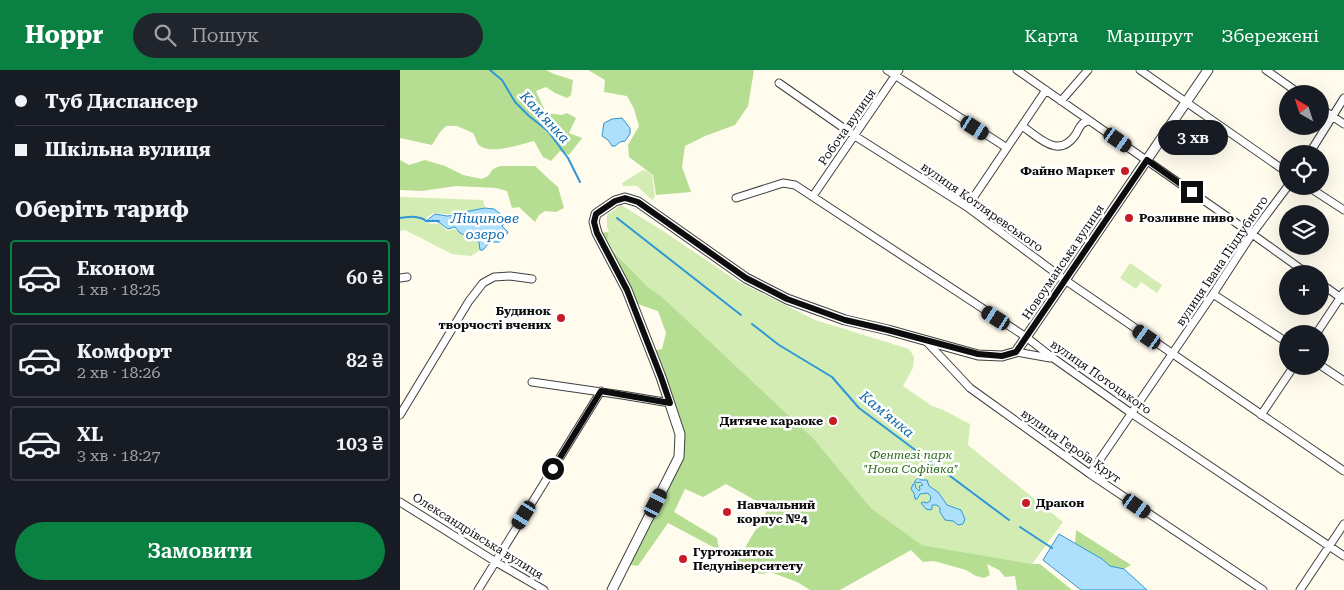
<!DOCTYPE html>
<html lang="uk">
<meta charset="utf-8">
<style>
body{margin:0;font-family:"Roboto Serif",serif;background:#20242c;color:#f1f3f6;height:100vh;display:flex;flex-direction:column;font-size:19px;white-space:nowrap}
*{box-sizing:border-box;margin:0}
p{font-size:16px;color:#9ea1a6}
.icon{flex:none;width:28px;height:28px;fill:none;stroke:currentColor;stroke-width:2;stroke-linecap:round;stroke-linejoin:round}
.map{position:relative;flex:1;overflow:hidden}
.panel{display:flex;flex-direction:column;background:#171b24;width:400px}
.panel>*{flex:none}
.hud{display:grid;align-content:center;height:110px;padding:0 15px;background:#171b24}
.needle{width:32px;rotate:321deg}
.tools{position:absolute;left:879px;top:15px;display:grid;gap:10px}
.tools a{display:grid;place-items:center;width:50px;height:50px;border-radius:50%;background:#171b24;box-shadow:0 5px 20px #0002;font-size:25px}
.end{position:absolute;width:22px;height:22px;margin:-11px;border:6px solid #0d0d0d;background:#fff;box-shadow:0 0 0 2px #fff}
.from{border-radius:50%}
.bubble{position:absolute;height:35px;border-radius:18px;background:#171b24;box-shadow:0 5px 20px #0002;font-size:16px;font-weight:600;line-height:35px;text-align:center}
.car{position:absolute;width:15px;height:30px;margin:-15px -8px;border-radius:6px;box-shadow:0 0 4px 1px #0007;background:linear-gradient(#222 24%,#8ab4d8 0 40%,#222 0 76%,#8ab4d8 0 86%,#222 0)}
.hud b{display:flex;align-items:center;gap:18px;height:48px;font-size:19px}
.hud b+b{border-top:1px solid #363941}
.hud i{width:12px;height:12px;background:#f1f3f6}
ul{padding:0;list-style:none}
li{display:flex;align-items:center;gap:15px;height:75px;margin:0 10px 8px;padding:0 5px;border:2px solid #363941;border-radius:5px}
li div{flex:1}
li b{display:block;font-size:19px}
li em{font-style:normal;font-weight:600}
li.on{border-color:#0b8043}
li>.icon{width:45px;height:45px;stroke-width:1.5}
h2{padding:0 15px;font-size:22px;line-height:60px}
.button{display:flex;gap:10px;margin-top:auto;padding:10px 15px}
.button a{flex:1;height:58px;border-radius:30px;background:#0b8043;color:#fff;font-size:20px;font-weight:600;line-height:58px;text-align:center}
header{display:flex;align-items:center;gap:30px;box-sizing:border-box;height:70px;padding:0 25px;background:#0b8043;color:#fff}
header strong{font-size:24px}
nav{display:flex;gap:28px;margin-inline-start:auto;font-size:18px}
.search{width:350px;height:45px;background:#20242c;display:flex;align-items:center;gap:12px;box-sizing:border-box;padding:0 18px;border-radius:28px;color:#9ea1a6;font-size:19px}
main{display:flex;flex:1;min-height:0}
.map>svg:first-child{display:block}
</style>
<header>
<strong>Hoppr</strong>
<div class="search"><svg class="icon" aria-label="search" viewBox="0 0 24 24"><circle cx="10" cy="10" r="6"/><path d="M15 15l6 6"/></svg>Пошук</div>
<nav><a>Карта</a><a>Маршрут</a><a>Збережені</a></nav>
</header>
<main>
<section class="panel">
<div class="hud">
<b><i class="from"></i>Туб Диспансер</b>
<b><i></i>Шкільна вулиця</b>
</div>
<h2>Оберіть тариф</h2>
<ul>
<li class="on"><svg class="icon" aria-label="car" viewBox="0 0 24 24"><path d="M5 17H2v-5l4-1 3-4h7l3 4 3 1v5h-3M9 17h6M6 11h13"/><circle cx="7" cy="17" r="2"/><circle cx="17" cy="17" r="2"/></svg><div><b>Економ</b><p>1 хв · 18:25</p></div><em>60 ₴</em></li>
<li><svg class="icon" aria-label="car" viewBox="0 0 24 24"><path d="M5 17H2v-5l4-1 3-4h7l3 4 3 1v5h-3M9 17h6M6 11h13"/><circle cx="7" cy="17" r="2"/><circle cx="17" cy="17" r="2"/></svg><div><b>Комфорт</b><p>2 хв · 18:26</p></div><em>82 ₴</em></li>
<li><svg class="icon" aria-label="car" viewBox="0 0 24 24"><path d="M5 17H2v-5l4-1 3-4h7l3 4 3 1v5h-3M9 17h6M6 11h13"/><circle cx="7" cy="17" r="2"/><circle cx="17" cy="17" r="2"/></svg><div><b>XL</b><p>3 хв · 18:27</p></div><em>103 ₴</em></li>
</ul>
<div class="button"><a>Замовити</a></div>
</section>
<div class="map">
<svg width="944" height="520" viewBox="0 0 944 520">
<rect width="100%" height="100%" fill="#fffbed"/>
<!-- green -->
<path fill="#d2ecb4" d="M243,100L247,101L252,105L255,127L252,130L237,116H223L222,113Z
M0,127L83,130L85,138L64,142L59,145L34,143L27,147L25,151C34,158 37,148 47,161L55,159L60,163L79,172L80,180L71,186L52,184L5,160L0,161Z
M221,135L263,161L337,211L415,250L509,279L514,287L513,298L503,316L532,336L543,340L570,354L568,375L663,452L632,494L522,475L472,439L414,369L260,225L249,218L206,173L209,162L207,157V145Z
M730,193L762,215L757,223L741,212L736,219L720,208Z"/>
<!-- forest -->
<path fill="#b6de92" d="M0,0H146L154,4L173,10L171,25L167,28L155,23L146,17L136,21L146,43L162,45L167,43L176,48L169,63L182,68L169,85L160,81L151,91L143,87L134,71C122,74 87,86 78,74C76,71 75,66 73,63L57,56H46L40,62L32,75L0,68Z
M188,0H354L348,36L335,55L305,66L285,76L282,97L291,122L256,125L253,105L229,87L228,75L239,56L234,39L227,26L204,22L205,10Z
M0,90L9,95L25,90L45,96L63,105L82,109L88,106L93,99L100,96H135L150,110L158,117L164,138L156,142L145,141L139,145L135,152L119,137L112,138L107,121L96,118L56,116L22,121L0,120Z
M209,162L206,174L249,218L260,225L414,369L472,439L522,475L632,494H640L672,520H617L615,506L605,507L599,500L587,494L590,505L584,508L576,506L566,500L534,491L523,492L511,480L440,520H410L397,512L370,502C359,507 349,500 339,496L338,491L339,488L356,459L363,454L367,437L326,414L303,427L285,419L274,442L317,468L319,480L268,453L238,496L225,494L279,387L280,364L251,281L262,279L266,263L258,241L232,232L197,163Z
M676,460L731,495L724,499L710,496L702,489L675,473Z"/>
<!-- water -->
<path fill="#aedffb" stroke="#2f97d7" d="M222,48L230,58V64L225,71L220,72L215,76H212L208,70L202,66C203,61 203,57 204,53L212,49Z
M85,138L94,139L106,148L105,153L102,156L108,162L107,164L100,172H90L83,180H80L79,172L60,163L55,157L48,159C42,155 41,153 33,150L29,152L26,151L35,144L47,146L59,145L64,142Z
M518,408L521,410H527L529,416L538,422L547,435L561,440L565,449L563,454L558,455L553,451L545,450L540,442V438L537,435H532V439L531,440L526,439L521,433L523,432L527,433L530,431L531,427L528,423L520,424L517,429H515L514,423L511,419L513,414H515L516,418L519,421L520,419L519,416L523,415L520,412L517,413L514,412Z
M659,464L702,489L710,496L724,499L747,520H681L643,490Z"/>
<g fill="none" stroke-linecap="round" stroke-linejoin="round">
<!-- stream -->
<path stroke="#2f97d7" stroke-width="2" d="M90,0L102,10L115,32L129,46L148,61L168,88L180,112
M0,148C8,147 20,145 26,151H39
M217,148L341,245
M352,254L379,275L432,307L459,338L609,450
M620,457L652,478"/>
<defs>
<path id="minor" d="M487,0L607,78
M617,0L852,164L908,204
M740,0L888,103
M866,0L900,24
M379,13L455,66L567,137L665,210L944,401
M661,31L688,0
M920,38L944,54
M622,56C640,68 659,90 676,64C680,57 681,52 689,51
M909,84L944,28
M907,116L944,140
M413,126L499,0
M336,128L383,113L395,115L626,267L653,288L731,343L944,486
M567,137L646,20
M0,208L7,207
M920,213L944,230
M813,224L888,273
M916,264L944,222
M526,271L570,318L690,404L863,520
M616,282L650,288
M920,295L944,311
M132,312L222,325L270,333
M0,345L69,231L83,213L94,207L110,206L132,209
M861,345L894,296
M690,404L813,224L852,164L888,116
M0,432L96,492L144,520
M78,520L201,321
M900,520L944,454"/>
<path id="tertiary" d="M212,520L279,387L280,364L261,307L227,220L197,163L194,152L196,144L215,131L225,128L238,132L346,208L387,229L445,250L488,260L578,285L602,286L616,282L808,0"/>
</defs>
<!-- minor casing -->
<use href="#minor" stroke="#404040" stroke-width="9"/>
<!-- tertiary casing -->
<use href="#tertiary" stroke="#404040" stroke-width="11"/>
<!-- minor -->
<use href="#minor" stroke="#fff" stroke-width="7"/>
<!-- tertiary -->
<use href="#tertiary" stroke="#fff" stroke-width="9"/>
</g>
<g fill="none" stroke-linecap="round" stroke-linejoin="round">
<!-- route -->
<path stroke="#0d0d0d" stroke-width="6" d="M153,399L201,321L270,333L261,307L227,220L197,163L194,152L196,144L215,131L225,128L238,132L346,208L387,229L445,250L488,260L578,284L602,286L616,282L747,90L792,122"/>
</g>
<!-- markers -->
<g fill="#c81b26" stroke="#fff" stroke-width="2">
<circle cx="725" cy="101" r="5"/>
<circle cx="729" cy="148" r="5"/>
<circle cx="161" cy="248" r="5"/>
<circle cx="433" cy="351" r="5"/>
<circle cx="626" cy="433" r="5"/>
<circle cx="327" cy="442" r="5"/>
<circle cx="283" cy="489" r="5"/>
</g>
<g text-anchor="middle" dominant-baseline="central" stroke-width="5" stroke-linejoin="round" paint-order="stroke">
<!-- street labels -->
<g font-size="12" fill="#0d0d0d" stroke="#fff">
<text transform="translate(447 57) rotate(-55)">Робоча вулиця</text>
<text transform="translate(582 137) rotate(35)">вулиця Котляревського</text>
<text transform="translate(822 191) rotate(-56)">вулиця Івана Піддубного</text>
<text transform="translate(663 192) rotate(-56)">Новоуманська вулиця</text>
<text transform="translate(701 307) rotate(35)">вулиця Потоцького</text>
<text transform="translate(671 376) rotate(35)">вулиця Героїв Крут</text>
<text transform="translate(78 466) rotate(32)">Олександрівська вулиця</text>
</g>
<!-- poi labels -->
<g font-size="12" font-weight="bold" fill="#0d0d0d" stroke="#fff" text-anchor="start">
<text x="715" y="101" text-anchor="end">Файно Маркет</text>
<text x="739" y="148">Розливне пиво</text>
<text x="151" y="241" text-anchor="end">Будинок<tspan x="151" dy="14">творчості вчених</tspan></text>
<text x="423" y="351" text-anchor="end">Дитяче караоке</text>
<text x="636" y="433">Дракон</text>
<text x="337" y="435">Навчальний<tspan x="337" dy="14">корпус №4</tspan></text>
<text x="293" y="482">Гуртожиток<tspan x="293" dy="14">Педуніверситету</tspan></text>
</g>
<!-- park labels -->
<g font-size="12" font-style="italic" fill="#2b6a19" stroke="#fff">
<text x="511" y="385">Фентезі парк<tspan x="511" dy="14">"Нова Софіївка"</tspan></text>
</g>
<!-- water labels -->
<g font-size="14" font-style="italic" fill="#0d68a8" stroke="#fff">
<text transform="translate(145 47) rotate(47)">Кам'янка</text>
<text x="85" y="148">Ліщинове<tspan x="85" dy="16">озеро</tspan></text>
<text transform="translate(487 344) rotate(39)">Кам'янка</text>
</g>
</g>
</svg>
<div class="tools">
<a><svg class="needle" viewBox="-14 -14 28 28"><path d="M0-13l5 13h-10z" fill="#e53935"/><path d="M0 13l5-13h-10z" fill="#9ea1a6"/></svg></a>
<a><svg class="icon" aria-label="locate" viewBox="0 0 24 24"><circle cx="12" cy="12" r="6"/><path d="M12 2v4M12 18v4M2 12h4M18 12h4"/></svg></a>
<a><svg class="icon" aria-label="layers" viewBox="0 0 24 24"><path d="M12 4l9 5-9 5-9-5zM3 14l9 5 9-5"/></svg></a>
<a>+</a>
<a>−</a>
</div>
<i class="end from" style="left:153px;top:399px"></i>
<i class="end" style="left:792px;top:122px"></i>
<div class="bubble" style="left:758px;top:50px;width:70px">3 хв</div>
<i class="car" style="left:575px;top:58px;rotate:123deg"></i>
<i class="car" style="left:718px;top:70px;rotate:125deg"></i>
<i class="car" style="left:596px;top:248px;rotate:303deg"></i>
<i class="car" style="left:747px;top:267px;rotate:305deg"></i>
<i class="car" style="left:256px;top:433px;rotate:27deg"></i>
<i class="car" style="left:737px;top:436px;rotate:125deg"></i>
<i class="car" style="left:124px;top:445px;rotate:212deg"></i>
</div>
</main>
